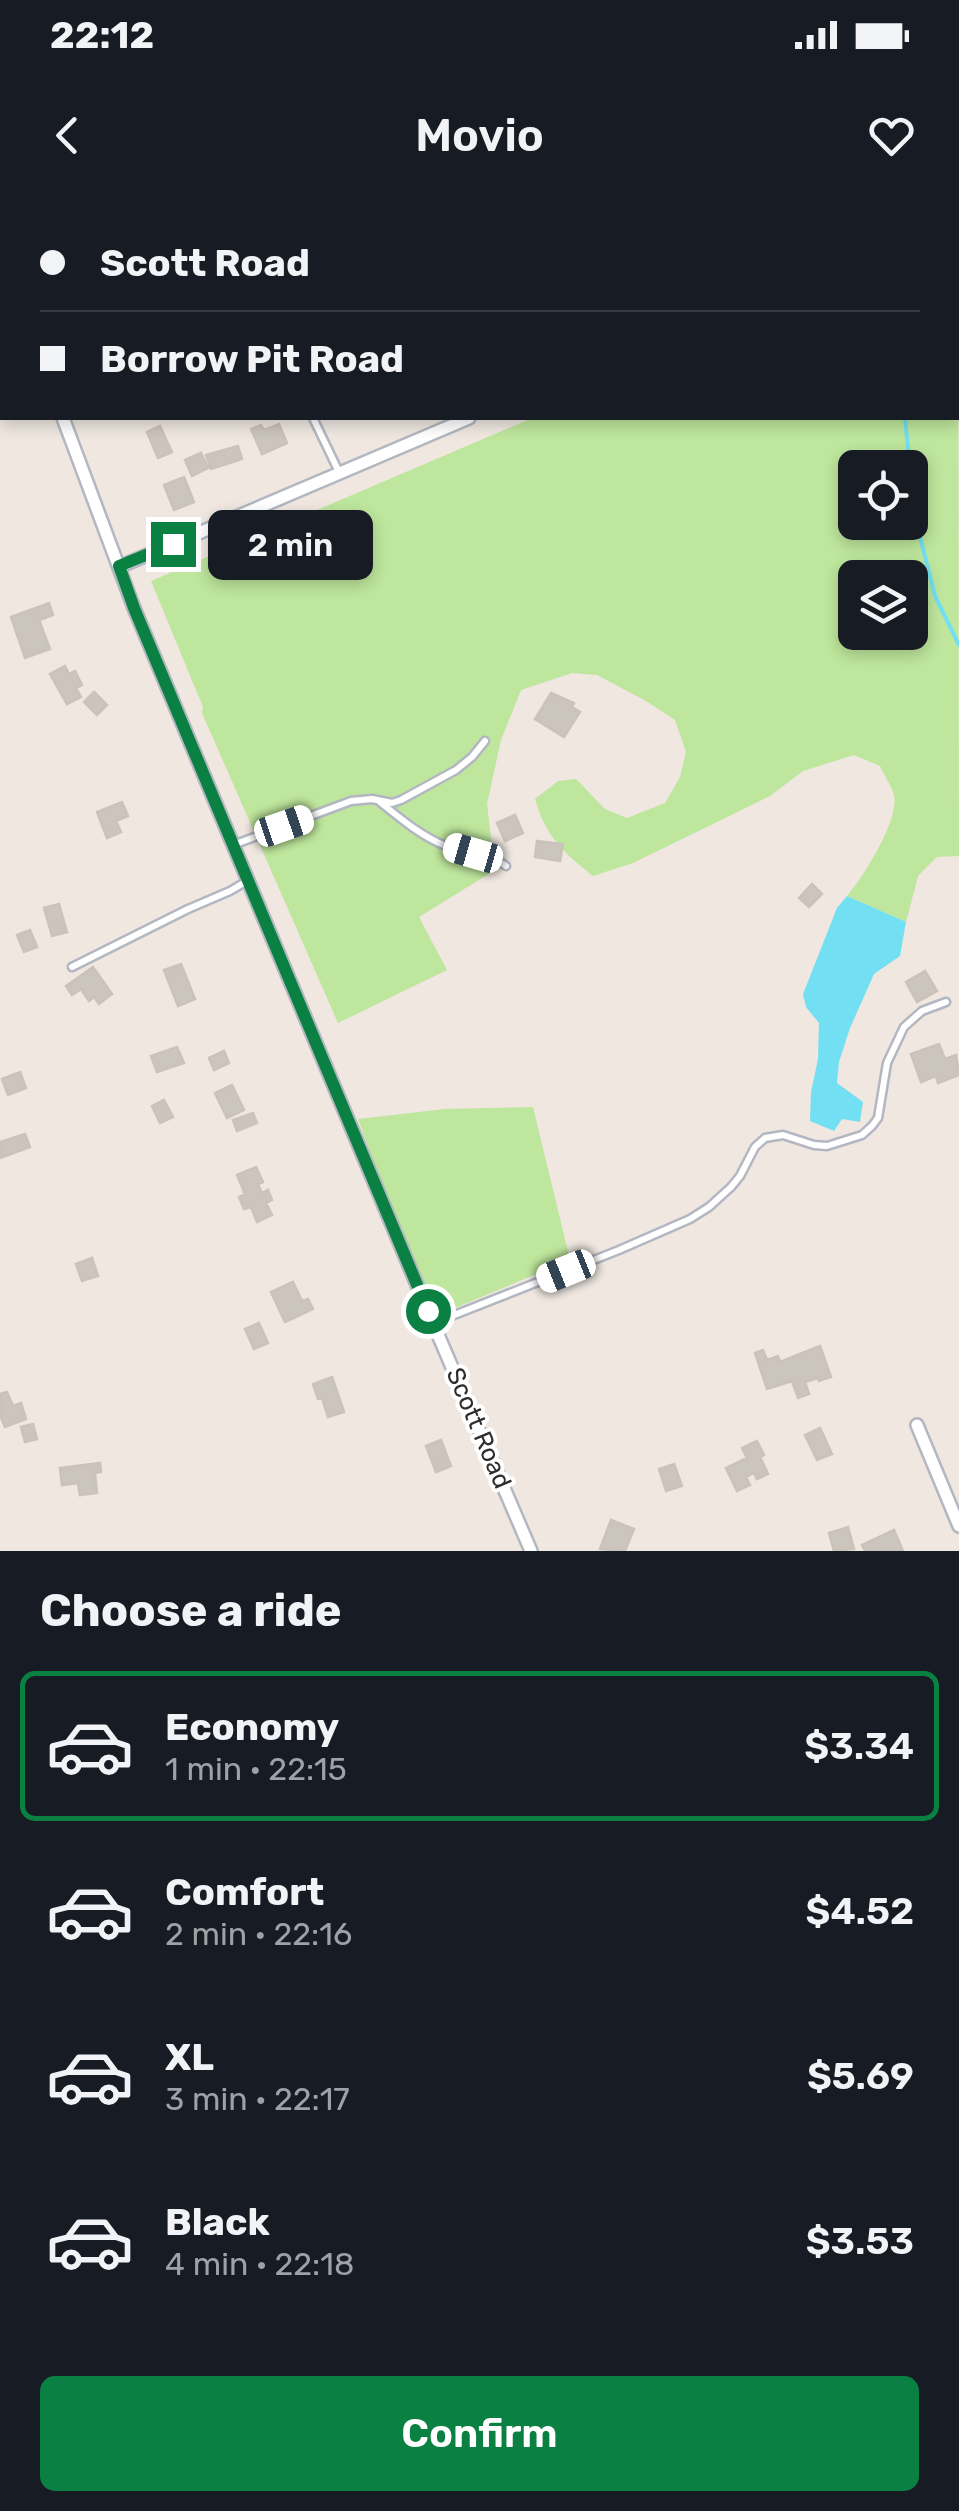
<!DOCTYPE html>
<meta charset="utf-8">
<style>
body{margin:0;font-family:Rubik,sans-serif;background:#242831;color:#f1f3f6;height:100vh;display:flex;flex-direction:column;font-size:38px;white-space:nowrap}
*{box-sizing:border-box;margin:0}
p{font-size:32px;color:#9ea1a6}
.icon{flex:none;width:55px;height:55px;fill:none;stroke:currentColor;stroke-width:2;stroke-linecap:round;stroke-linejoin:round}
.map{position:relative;height:1351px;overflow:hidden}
.side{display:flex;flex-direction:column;background:#171b24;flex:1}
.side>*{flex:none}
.hud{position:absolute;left:0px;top:0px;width:960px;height:220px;box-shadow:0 5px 15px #0003;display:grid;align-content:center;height:220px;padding:0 40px;background:#171b24}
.controls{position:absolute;left:838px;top:250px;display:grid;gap:20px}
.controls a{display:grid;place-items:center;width:90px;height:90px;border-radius:15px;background:#171b24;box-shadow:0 5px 15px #0003;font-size:50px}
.end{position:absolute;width:45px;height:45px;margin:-22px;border:12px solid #0b8043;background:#fff;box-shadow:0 0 0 5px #fff}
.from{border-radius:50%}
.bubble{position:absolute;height:70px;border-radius:15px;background:#171b24;box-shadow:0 5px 15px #0003;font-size:32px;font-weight:600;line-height:70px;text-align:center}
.car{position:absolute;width:30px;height:60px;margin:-30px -15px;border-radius:12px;box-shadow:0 0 8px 2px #0007;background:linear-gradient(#fff 24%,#345 0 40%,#fff 0 76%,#345 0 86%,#fff 0)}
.hud b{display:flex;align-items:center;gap:35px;height:95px;font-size:38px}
.hud b+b{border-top:2px solid #363941}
.hud i{width:25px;height:25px;background:#f1f3f6}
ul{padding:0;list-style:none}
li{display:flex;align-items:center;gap:30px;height:150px;margin:0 20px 15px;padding:0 20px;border:5px solid transparent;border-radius:15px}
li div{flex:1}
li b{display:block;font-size:38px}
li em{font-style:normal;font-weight:600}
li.active{border-color:#0b8043}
li>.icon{width:90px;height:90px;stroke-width:1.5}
h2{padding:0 40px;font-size:45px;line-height:120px}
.button{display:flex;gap:20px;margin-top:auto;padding:20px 40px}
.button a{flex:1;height:115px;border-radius:15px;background:#0b8043;color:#fff;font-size:40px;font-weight:600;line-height:115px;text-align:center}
.status{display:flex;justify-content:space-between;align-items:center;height:70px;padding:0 50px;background:#171b24;direction:ltr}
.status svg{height:28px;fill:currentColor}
header{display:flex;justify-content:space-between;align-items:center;height:130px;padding:0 40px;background:#171b24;font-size:45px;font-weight:600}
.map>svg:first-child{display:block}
</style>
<div class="status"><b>22:12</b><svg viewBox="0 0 49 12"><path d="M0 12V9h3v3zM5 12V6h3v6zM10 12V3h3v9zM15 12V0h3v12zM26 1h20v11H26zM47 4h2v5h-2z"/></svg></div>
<header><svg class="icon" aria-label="back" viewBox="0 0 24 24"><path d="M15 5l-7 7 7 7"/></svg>Movio<svg class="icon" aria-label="heart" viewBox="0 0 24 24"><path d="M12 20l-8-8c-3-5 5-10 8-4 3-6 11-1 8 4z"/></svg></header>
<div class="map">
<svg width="959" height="1351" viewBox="0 0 959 1351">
<rect width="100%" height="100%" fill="#efe7e0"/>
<!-- green -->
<path fill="#bee69c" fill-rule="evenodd" d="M958,22L959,656L937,657L918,676L906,722L847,696C863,678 900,619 894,595C891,585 884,575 880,566L854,555L803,571L770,596L633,663L593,676C563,652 546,637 535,599L558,581L576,579L605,609L627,618L665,603L680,577L686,552L675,520L646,501L597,475L572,473L521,490L501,540L487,604L495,670L419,717L447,770L338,823L202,513L203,507L151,381L532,218H958ZM855,268H910V322H855ZM855,378H910V432H855Z
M533,907L570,1060L431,1118L358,919L445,909Z"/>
<!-- water -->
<path fill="#72e0f2" d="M847,696L906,722L900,756L874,774L850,828L839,862L837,883L863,902L860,922L842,919L834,931L810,921L811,892L818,859L819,823L806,807L803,794L837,708Z"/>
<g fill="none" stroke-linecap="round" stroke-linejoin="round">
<!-- stream -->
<path stroke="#72e0f2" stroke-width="4" d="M905,218L910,268
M910,271L915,317L935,396L959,445"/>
</g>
<!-- building -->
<path fill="#cbc5be" stroke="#cbc2b9" stroke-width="2.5" d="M279,224L287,243L262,254L251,229L261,225L264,230Z
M160,226L172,252L158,258L147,232Z
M238,246L242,259L211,269L206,255Z
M201,253L208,268L192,276L185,260Z
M184,277L194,302L174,310L164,285Z
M49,403L53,415L39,420L50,449L25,458L11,417Z
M65,466L69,474L75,471L82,485L76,488L81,497L67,504L50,474Z
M94,492L107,505L97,515L84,502Z
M551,493L574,503L572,507L580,512L564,537L535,519Z
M122,602L128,616L116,621L121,632L107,638L97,612Z
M515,615L523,633L505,641L497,623Z
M537,641L563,644L560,661L535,657Z
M812,684L822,694L809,707L799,698Z
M59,704L67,732L52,736L44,708Z
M30,730L37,747L24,752L17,735Z
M181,764L195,799L178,806L164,770Z
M93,767L112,794L99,804L94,797L89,801L81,789L72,795L66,786Z
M925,771L937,791L917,802L906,782Z
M939,844L945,859L956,855L959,875L938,883L936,876L921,882L911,854Z
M177,847L184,863L157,872L151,856Z
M224,851L229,863L214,870L209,858Z
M20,872L26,888L8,895L2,879Z
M232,885L244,910L227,918L215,893Z
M164,900L173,917L160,923L152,906Z
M253,913L257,923L237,931L233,920Z
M25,934L30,947L0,958V942Z
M256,967L263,982L258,984L262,993L268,990L272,1000L266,1003L272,1015L257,1022L251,1007L244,1009L239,997L245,994L237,975Z
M92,1058L98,1076L82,1081L76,1064Z
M293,1082L302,1101L308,1099L313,1109L285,1122L271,1092Z
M259,1123L268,1143L254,1149L245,1129Z
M820,1146L831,1177L819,1181L818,1178L805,1182L809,1194L798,1198L792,1181L767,1189L755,1153L763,1150L767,1160L778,1156L780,1162Z
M332,1177L344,1212L328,1217L322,1198L318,1199L313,1184Z
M7,1192L13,1206L21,1203L26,1219L5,1227L0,1215V1194Z
M33,1224L37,1239L25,1242L21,1227Z
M820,1228L832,1254L817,1260L805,1235Z
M441,1240L451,1266L436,1272L426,1246Z
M757,1241L764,1255L760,1257L768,1274L757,1279L754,1273L746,1277L750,1285L737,1291L726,1268L747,1258L742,1248Z
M100,1263L101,1272L95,1273L97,1293L80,1295L78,1283L62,1285L60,1268Z
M674,1264L682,1286L666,1291L659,1269Z
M611,1320L634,1329L625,1351L600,1349Z
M848,1327L854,1349L834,1351L829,1333Z
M894,1330L903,1351H865L862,1345Z"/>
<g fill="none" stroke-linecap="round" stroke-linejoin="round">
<defs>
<path id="service" d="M313,218L339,272
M380,602C401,619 421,636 446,646C466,653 489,653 506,666
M233,645L351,601L372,599L392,603L401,600L456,570L472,557L485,541
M72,767L188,709L230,691L247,681
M434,1123L619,1050L690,1019L709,1007L731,987L740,976L755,947L765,938L783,935L814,945L827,946L862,935L872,926L878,918L887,863L904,827L922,811L946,802"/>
<path id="minor" d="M514,0L515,2
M692,0L693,2
M0,59L2,65
M0,142L2,141
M63,218L134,408L433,1123L531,1351
M119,367L469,218
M917,1225L959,1326"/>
</defs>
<!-- service casing -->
<use href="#service" stroke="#b3b7c1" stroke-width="11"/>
<!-- minor casing -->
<use href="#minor" stroke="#b3b7c1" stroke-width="16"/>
<!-- service -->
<use href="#service" stroke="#fff" stroke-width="6"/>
<!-- minor -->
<use href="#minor" stroke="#fff" stroke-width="11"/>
</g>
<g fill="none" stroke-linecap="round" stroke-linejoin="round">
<!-- route -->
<path stroke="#0b8043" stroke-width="12" d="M173,344L119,366L134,408L428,1111"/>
</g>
<g text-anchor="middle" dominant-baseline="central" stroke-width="8" stroke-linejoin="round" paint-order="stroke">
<!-- street labels -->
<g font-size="25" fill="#2d2d2d" stroke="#fff">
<text transform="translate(479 1228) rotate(67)">Scott Road</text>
</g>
</g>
</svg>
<div class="controls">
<a><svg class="icon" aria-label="locate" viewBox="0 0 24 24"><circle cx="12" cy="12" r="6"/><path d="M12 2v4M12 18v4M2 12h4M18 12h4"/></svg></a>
<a><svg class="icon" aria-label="layers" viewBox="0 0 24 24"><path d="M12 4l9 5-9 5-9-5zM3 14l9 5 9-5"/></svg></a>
</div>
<i class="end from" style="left:428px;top:1111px"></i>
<i class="end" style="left:173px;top:344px"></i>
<div class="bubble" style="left:208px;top:310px;width:165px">2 min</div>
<i class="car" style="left:284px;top:626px;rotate:71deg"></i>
<i class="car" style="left:473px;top:653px;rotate:286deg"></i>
<i class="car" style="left:566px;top:1071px;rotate:248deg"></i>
<div class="hud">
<b><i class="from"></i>Scott Road</b>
<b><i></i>Borrow Pit Road</b>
</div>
</div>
<section class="side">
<h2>Choose a ride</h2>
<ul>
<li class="active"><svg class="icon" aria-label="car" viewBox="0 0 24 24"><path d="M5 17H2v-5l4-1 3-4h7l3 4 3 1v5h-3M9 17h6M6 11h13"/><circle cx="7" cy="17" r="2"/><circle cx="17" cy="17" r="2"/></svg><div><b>Economy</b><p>1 min · 22:15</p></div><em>$3.34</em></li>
<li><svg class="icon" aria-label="car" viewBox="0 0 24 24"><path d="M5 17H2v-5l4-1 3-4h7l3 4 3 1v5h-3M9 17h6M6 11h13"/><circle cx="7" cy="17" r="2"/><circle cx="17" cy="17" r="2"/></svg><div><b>Comfort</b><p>2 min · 22:16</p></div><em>$4.52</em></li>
<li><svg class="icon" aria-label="car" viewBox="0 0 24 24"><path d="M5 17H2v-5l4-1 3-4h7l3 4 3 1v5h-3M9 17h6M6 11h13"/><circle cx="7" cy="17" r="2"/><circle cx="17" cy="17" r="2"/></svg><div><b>XL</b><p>3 min · 22:17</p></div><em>$5.69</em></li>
<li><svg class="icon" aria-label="car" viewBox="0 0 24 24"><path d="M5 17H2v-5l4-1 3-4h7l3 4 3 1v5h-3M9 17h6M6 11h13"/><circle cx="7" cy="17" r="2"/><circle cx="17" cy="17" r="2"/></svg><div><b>Black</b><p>4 min · 22:18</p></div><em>$3.53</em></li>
</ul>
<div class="button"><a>Confirm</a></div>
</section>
